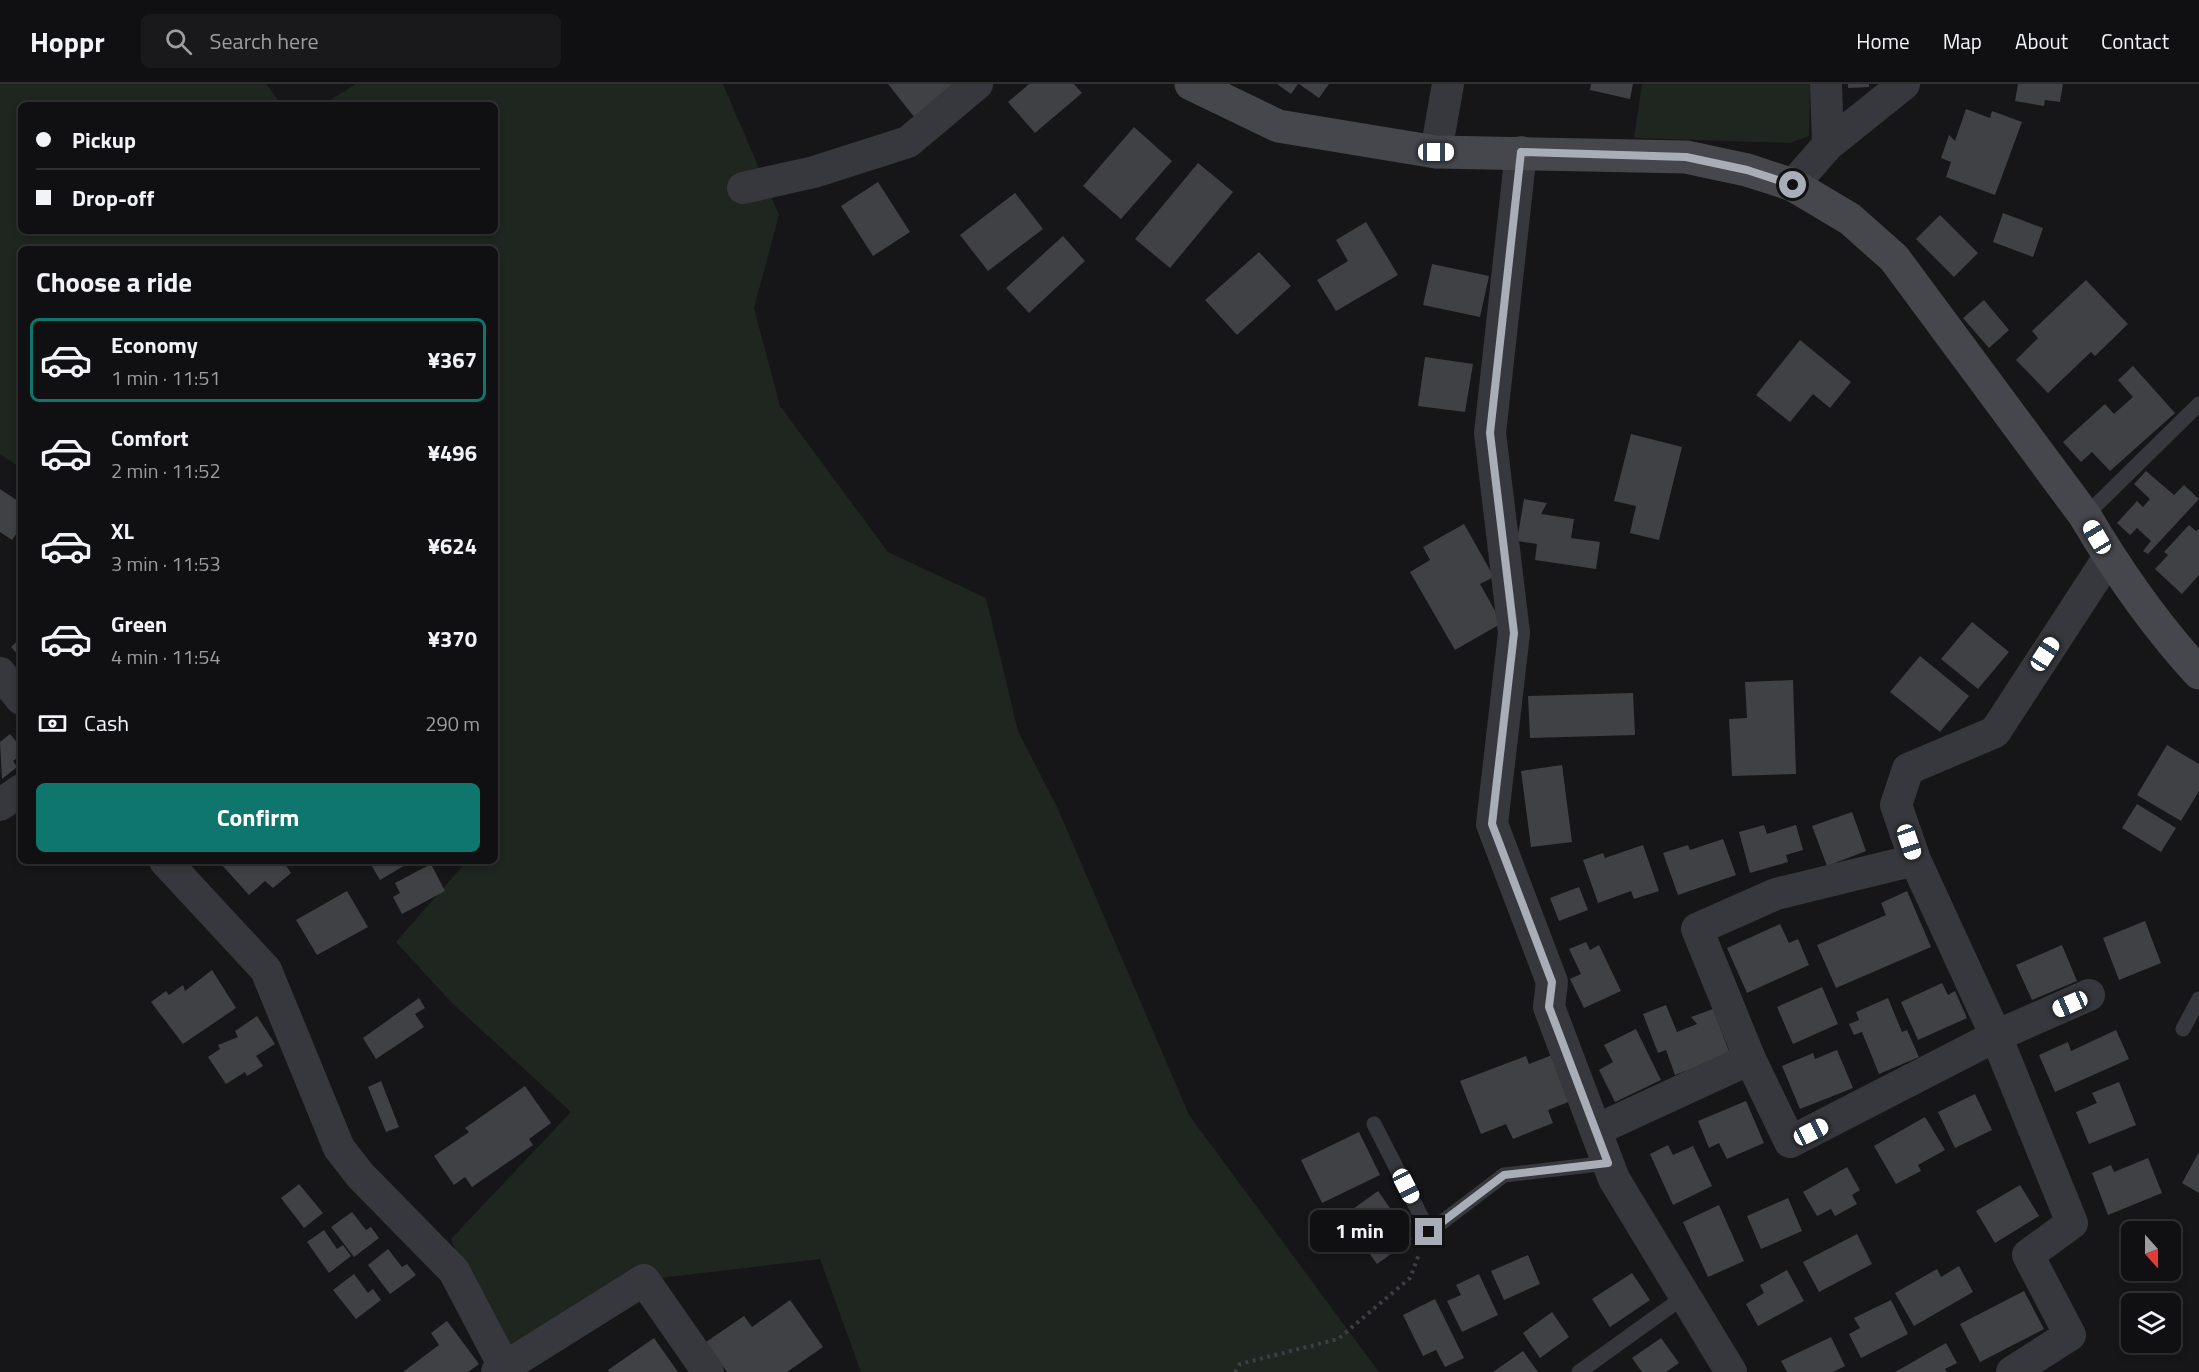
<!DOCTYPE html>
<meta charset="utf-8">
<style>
body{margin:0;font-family:"Titillium Web",sans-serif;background:#19191b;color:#f1f3f6;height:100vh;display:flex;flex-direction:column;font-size:22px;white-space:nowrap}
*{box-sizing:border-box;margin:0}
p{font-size:20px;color:#9c9d9f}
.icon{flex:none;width:33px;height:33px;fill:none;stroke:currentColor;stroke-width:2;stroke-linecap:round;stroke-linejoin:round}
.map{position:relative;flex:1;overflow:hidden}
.sheet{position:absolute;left:18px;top:162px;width:480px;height:618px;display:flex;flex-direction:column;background:#101012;border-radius:9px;box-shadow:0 3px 9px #0003,0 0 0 2px #303032}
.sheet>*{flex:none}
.top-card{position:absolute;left:18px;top:18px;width:480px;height:132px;border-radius:9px;box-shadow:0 3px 9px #0003,0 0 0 2px #303032;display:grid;align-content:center;height:132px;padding:0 18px;background:#101012}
.needle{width:39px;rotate:159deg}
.controls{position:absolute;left:2121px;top:1137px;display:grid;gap:12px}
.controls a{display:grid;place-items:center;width:60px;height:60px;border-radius:9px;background:#101012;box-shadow:0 3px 9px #0003,0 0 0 2px #303032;font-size:30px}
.end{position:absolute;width:27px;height:27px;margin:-14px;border:8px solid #a8adb8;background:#111;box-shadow:0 0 0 3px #111}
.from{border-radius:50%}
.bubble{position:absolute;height:42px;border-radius:9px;background:#101012;box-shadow:0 3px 9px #0003,0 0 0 2px #303032;font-size:20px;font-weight:700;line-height:42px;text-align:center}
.car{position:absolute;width:18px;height:36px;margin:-18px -9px;border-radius:8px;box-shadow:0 0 4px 2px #0007;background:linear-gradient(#fff 24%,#345 0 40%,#fff 0 76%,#345 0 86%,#fff 0)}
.top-card b{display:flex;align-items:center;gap:21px;height:57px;font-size:22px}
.top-card b+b{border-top:2px solid #303032}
.top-card i{width:15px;height:15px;background:#f1f3f6}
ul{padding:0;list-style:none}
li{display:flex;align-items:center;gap:18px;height:84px;margin:0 12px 9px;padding:0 6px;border:3px solid transparent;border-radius:9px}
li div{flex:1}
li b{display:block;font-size:22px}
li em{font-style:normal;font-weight:700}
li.on{border-color:#0f766e}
li>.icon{width:54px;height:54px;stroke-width:1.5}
h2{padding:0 18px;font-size:27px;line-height:72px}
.pay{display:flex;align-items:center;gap:15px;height:66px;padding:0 18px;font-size:22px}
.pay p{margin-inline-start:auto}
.cta{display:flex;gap:12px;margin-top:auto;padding:12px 18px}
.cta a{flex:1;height:69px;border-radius:9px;background:#0f766e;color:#fff;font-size:24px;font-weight:700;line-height:69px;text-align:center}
header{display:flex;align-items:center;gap:36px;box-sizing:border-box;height:84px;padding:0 30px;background:#101012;border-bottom:2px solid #303032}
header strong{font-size:28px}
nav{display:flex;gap:33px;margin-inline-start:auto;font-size:21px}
.search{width:420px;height:54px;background:#19191b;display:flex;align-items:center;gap:15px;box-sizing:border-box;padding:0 21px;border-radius:9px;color:#9c9d9f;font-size:22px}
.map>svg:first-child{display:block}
</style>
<header>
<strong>Hoppr</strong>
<div class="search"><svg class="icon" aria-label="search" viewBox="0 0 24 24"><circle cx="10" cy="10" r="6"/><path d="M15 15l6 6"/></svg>Search here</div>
<nav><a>Home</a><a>Map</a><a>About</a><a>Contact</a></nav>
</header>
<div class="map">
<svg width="2199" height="1288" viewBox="0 0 2199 1288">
<rect width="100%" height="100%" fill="#161618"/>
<!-- green -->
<path fill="#1e261f" d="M0,0H266L282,21H21V147H495V21H322L356,0H723L779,131L754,224L780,322L888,468L986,514L1018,647L1058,725L1189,1031L1379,1288H861L820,1175L644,1196L499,1274L451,1155L571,1028L451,918L396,858L467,777H495V165H21V384L0,370Z
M1642,0H1810L1809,52L1790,59L1634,54Z"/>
<!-- building -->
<path fill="#404145" d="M888,0H955L915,34Z
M1029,0H1074L1082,9L1035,49L1008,18Z
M1277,0H1298L1291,10Z
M1299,0H1329L1319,14Z
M1591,0H1633L1630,15L1590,6Z
M1848,0H1869V3L1848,4Z
M2018,0H2063L2060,18L2045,16L2044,22L2015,17Z
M1966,25L1990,34L1992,27L2022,38L1995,111L1946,93L1951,78L1941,74L1949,51L1955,57Z
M1134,43L1172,77L1121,135L1083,102Z
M1198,79L1233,108L1170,184L1135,155Z
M878,98L910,148L873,172L841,122Z
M1015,109L1043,145L988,187L960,151Z
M2003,129L2043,144L2033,173L1993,158Z
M1940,131L1978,169L1954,193L1916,155Z
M1366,138L1398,191L1336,227L1317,196L1348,177L1336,156Z
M1063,152L1085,177L1029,229L1006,204Z
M1259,168L1291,202L1237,251L1205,216Z
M1432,180L1489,192L1480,233L1423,221Z
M2086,196L2128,240L2095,272L2091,268L2048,309L2016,276L2038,254L2032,247Z
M1984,216L2009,246L1989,264L1963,234Z
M1800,256L1851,298L1830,324L1813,310L1790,338L1756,311Z
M1425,273L1473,280L1465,328L1418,322Z
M2133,282L2175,329L2110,387L2092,368L2081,378L2063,358L2105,320L2114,330L2133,313L2118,296Z
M1631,350L1682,363L1659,456L1630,449L1636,422L1614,417Z
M2146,387L2174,411L2184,401L2199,415L2148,470L2143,467L2151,457L2137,444L2130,451L2117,439L2137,417L2143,423L2150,415L2134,400Z
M0,405L21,419V443L12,456L0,448Z
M1524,415L1547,419L1541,430L1574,435L1571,454L1600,458L1596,485L1535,476L1537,460L1517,457Z
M1464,440L1494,493L1480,500L1502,539L1455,566L1410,488L1430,476L1423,463Z
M2189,441L2196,447L2199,445V491L2182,510L2155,485L2168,471L2164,468Z
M1972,538L2009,568L1978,605L1941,575Z
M21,554V574L11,563Z
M1920,572L1969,612L1940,648L1890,608Z
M1793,596L1796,690L1732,692L1729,635L1747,634L1745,598Z
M1633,609L1635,651L1530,654L1528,612Z
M10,650L21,663V671L13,677L17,683L2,695L0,658Z
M2167,661L2199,680V707L2181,737L2137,711Z
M1562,681L1572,758L1531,763L1521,687Z
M2137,720L2176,744L2161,768L2122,744Z
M1852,728L1866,767L1827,782L1812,742Z
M1764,741L1767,750L1796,741L1803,766L1786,771L1788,778L1750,789L1739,748Z
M1723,755L1736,791L1678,811L1663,769L1688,761L1690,766Z
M1643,761L1659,807L1634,815L1631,807L1598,819L1583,776L1603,769L1605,774Z
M225,777H287L285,780L291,789L273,804L265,797L249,811L222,781Z
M369,777H412L380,796Z
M431,780L445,807L402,830L393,813L400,809L395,799Z
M1579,803L1588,826L1559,837L1550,814Z
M347,807L368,843L317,871L296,836Z
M1907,807L1931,863L1836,904L1817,861L1886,831L1881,819Z
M2145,837L2161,879L2119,896L2103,854Z
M1780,840L1789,859L1798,855L1809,881L1747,909L1727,864Z
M1586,858L1590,866L1599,861L1621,907L1584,924L1570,895L1581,890L1569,865Z
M2062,861L2077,897L2032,916L2016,881Z
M212,886L236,924L183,960L151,918L166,907L169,911L183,901L185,907Z
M1942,899L1948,911L1955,907L1967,934L1918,956L1901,918Z
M1822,903L1838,940L1793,960L1777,923Z
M419,914L425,924L415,930L424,943L376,975L363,954Z
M1888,914L1902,948L1907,946L1919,973L1879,990L1862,948L1854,951L1849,940L1859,936L1856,928Z
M1666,921L1677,948L1697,940L1691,933L1713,925L1730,970L1675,991L1666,966L1658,969L1643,930Z
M257,932L275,960L256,972L263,982L247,992L245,988L226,1000L208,973L220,965L218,961L238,953L235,947Z
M1636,945L1661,996L1615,1018L1599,986L1613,978L1604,961Z
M2116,946L2129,975L2055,1008L2039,971L2068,958L2071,967Z
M1837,966L1853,1004L1800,1025L1782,982L1813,969L1815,975Z
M1552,971L1571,1017L1548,1026L1553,1039L1513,1055L1506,1040L1481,1050L1460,997L1526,972L1529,980Z
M381,997L399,1043L386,1048L368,1003Z
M2119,998L2136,1041L2089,1060L2076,1028L2097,1019L2092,1009Z
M525,1002L551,1039L529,1055L533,1061L472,1103L465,1093L454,1101L434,1072L469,1048L465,1044Z
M1975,1010L1992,1046L1955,1064L1938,1028Z
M1746,1017L1764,1059L1727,1075L1719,1059L1709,1064L1698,1037Z
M1925,1033L1945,1066L1918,1081L1921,1087L1896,1100L1874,1062Z
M1359,1048L1380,1091L1322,1119L1301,1076Z
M1668,1061L1673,1071L1693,1062L1712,1102L1673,1121L1650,1070Z
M2199,1068V1109L2182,1099Z
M2148,1074L2162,1109L2108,1131L2092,1089L2111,1081L2114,1088Z
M1847,1083L1860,1106L1852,1111L1857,1120L1835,1132L1831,1125L1817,1132L1803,1108Z
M299,1100L323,1129L304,1144L281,1114Z
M2020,1101L2039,1132L1995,1159L1976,1127Z
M1378,1107L1412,1155L1377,1180L1343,1132Z
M1788,1114L1802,1147L1761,1165L1747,1132Z
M1719,1121L1744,1177L1708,1193L1683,1138Z
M352,1128L366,1146L371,1143L379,1154L354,1173L331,1143Z
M324,1146L337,1165L343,1161L351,1172L329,1189L307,1158Z
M1857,1150L1872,1180L1819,1208L1803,1178Z
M388,1165L402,1183L407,1180L416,1191L390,1210L368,1181Z
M1528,1171L1540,1200L1504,1216L1491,1187Z
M1959,1182L1973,1208L1914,1242L1895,1209L1937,1185L1941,1193Z
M1787,1186L1804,1217L1758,1242L1746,1220L1764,1209L1760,1201Z
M1632,1189L1650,1216L1610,1243L1592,1215Z
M354,1190L368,1209L373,1205L381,1216L356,1235L333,1206Z
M1479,1190L1498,1231L1462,1248L1447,1217L1461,1211L1456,1201Z
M2024,1207L2044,1245L1980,1278L1960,1240Z
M1435,1215L1464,1274L1445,1283L1436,1266L1423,1272L1403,1231Z
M790,1216L823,1263L787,1288H727L706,1258L744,1232L752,1243Z
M1891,1216L1908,1250L1861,1274L1849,1250L1860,1244L1854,1234Z
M1552,1228L1569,1253L1540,1274L1523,1249Z
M447,1237L479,1280L468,1288H403L439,1261L431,1249Z
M1831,1253L1845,1282L1833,1288H1787L1781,1277Z
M654,1254L678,1288H609L608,1286Z
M1661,1254L1679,1279L1666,1288H1642L1632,1274Z
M1946,1259L1957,1279L1945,1285L1947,1288H1895Z
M1523,1267L1538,1288H1493Z"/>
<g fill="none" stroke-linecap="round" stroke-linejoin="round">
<!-- path -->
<path stroke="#3d3f44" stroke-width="4" stroke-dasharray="3 4.5" stroke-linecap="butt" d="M1235,1288L1240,1280L1338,1255L1410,1194L1419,1170"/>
<!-- lane -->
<path stroke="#37383d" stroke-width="15" d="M2085,432L2199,320
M2183,945L2199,915
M1374,1040L1429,1148L1504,1091L1608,1079
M1579,1288L1685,1212"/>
<!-- street -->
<path stroke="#37383d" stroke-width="32" d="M1826,0L1828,61
M1436,68L1448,0
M1521,68L1490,349L1514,549L1492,740L1552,898L1549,923L1614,1095L1731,1288
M1793,101L1828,61L1904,0
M743,104L814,88L908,58L977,0
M0,589L21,615
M0,721L21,706
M1915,776L1776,810L1697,845L1750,975L1790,1058L1996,952L2089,911
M165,777L266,886L339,1064L360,1091L454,1187L507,1288
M1596,1046L1750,975
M497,1288L644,1196L708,1288
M2012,1288L2070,1251L2028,1171L2072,1139L1996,952L1915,776L1896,721L1908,685L1995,648L2109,473"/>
<!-- secondary -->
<path stroke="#45474d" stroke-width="33" d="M1191,0L1278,42L1436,68L1686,73L1747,86L1793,101L1850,135L1894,174L2085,432C2118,488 2155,541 2199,589"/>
</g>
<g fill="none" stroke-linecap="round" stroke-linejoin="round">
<!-- route -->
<path stroke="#a8adb8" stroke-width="8" d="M1429,1148L1504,1091L1608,1079L1549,923L1552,898L1492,740L1514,549L1490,349L1521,68L1686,73L1747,86L1793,101"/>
</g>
</svg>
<div class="controls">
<a><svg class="needle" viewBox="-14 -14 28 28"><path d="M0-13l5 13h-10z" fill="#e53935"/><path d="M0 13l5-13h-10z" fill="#9c9d9f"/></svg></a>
<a><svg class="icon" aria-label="layers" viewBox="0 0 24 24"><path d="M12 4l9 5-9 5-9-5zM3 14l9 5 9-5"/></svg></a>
</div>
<i class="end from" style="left:1793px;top:101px"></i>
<i class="end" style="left:1429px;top:1148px"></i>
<div class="bubble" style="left:1310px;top:1126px;width:99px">1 min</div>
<i class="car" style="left:1436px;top:68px;rotate:90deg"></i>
<i class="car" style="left:2097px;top:453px;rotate:329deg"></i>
<i class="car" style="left:2045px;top:570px;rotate:33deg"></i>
<i class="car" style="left:1909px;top:758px;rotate:161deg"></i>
<i class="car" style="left:2070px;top:920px;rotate:246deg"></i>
<i class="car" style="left:1811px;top:1048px;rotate:63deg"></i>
<i class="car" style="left:1406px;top:1102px;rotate:153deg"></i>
<div class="top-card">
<b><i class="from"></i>Pickup</b>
<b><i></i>Drop-off</b>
</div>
<section class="sheet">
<h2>Choose a ride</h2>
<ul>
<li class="on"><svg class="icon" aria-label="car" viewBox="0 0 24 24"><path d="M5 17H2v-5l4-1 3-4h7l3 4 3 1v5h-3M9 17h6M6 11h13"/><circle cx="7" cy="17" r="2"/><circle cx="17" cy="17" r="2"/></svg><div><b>Economy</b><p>1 min · 11:51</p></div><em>¥367</em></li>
<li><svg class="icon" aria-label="car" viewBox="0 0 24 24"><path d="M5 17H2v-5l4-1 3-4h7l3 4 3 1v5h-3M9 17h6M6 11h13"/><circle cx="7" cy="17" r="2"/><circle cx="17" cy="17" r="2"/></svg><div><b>Comfort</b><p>2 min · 11:52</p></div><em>¥496</em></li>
<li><svg class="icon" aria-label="car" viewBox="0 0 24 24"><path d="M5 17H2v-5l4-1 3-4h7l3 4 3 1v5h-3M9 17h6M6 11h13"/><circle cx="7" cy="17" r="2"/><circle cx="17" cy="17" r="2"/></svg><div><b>XL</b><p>3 min · 11:53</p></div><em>¥624</em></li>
<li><svg class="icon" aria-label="car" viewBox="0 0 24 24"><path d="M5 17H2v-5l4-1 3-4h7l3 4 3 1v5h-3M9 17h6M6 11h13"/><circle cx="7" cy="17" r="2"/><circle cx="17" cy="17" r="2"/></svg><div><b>Green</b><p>4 min · 11:54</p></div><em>¥370</em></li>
</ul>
<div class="pay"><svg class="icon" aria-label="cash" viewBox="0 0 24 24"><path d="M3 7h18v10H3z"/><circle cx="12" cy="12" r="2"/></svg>Cash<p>290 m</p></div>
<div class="cta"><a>Confirm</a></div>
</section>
</div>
